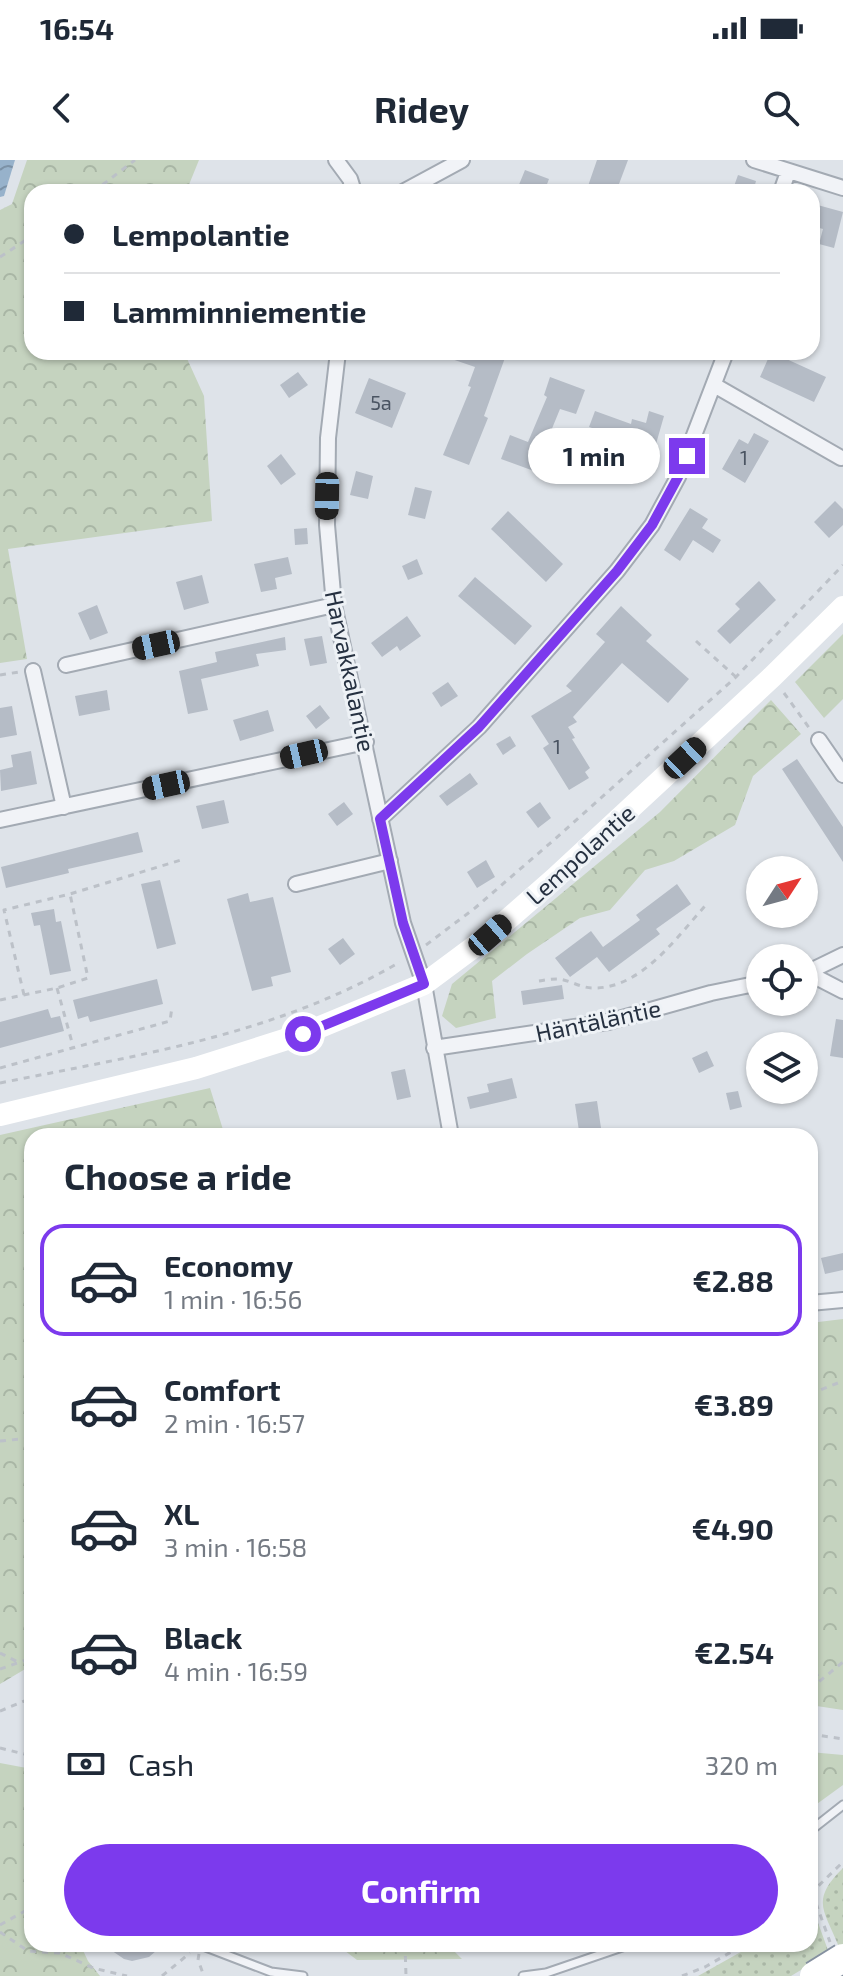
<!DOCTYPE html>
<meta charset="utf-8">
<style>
body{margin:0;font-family:"Exo 2",sans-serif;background:#f2f2f3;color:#1f2937;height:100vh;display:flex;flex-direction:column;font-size:30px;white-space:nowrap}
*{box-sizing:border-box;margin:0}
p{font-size:26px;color:#747a83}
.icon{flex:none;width:44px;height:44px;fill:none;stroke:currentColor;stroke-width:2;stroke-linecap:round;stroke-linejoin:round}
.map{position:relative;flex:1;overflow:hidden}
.details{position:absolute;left:24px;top:968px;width:794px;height:824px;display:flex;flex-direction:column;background:#fff;border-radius:24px;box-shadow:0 2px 6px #0004}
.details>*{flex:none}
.guide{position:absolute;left:24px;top:24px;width:796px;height:176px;border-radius:24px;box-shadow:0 2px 6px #0004;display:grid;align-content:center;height:176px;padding:0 40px;background:#fff}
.needle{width:52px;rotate:54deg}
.buttons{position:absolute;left:746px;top:696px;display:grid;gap:16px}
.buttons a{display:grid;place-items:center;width:72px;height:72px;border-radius:50%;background:#fff;box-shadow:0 2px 6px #0004;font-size:40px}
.end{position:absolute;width:36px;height:36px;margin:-18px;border:10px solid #7c3aed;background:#fff;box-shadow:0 0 0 4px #fff}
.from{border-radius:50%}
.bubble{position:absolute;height:56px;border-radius:28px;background:#fff;box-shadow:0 2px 6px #0004;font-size:26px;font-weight:700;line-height:56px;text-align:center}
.car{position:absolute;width:24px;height:48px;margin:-24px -12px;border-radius:10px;box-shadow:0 0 6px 2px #0007;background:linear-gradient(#222 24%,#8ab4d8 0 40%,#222 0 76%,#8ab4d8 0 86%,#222 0)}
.guide b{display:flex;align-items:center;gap:28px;height:76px;font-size:30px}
.guide b+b{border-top:2px solid #e0e1e3}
.guide i{width:20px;height:20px;background:#1f2937}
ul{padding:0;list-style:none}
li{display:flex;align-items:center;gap:24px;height:112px;margin:0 16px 12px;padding:0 24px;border:4px solid transparent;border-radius:24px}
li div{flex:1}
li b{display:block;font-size:30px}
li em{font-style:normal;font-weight:700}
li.active{border-color:#7c3aed}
li>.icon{width:72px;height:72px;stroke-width:1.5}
h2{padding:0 40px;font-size:36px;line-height:96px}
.pay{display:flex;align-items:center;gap:20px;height:88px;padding:0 40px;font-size:30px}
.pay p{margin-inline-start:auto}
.action{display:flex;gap:16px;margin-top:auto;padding:16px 40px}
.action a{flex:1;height:92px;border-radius:48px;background:#7c3aed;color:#fff;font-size:32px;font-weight:700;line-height:92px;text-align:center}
.status{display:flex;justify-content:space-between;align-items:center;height:56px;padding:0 40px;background:#fff;direction:ltr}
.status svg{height:22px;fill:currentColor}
header{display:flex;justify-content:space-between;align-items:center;height:104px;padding:0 40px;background:#fff;font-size:36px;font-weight:700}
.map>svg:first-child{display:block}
</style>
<div class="status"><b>16:54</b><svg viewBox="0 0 49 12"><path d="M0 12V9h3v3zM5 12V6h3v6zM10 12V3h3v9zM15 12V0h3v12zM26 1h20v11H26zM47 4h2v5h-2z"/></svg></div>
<header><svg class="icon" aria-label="back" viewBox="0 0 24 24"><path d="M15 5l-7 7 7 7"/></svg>Ridey<svg class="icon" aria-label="search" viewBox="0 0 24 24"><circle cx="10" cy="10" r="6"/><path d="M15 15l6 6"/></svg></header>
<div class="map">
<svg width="843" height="1816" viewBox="0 0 843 1816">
<defs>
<pattern id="grass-dots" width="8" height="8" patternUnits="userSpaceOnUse" patternTransform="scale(2)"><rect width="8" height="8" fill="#c5d3bf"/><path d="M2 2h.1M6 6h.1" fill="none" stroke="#a9b6a5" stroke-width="1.8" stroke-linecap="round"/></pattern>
<pattern id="forest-crowns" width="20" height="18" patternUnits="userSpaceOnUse" patternTransform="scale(2)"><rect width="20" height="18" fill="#c5d3bf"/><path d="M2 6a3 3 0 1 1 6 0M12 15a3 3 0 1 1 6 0" fill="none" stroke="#a9b6a5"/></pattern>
<pattern id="water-waves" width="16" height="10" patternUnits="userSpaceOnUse" patternTransform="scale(2)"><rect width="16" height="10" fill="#97b2cb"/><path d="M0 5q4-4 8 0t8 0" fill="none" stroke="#7b91a6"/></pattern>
</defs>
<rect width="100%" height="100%" fill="#dee3e9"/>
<!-- grass -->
<path fill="url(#grass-dots)" d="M843,1708V1784L839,1787C824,1749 810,1741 843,1708Z
M810,1749L817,1760L829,1793L791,1816H698L755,1784H810Z"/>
<!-- forest -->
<path fill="url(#forest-crowns)" d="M27,0H199L186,32H32V192H184L204,236L212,361L8,389L27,499L0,503V50L12,44Z
M843,474V539L824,558L795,522Z
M771,540L801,574L753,616L735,665L674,701L645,710L610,750L580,758L527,794L492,821L496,858L456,868L442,856L452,824L660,652Z
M210,928L225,976H32V1505L0,1524V975Z
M843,1159V1550L810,1545V1163Z
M810,1592L843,1595V1625L810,1649Z
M0,1603L32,1609V1784H80L88,1801L100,1816H0Z
M336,1784H447L462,1799L357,1800Z"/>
<!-- water -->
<path fill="url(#water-waves)" d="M0,0H15L4,36L0,37Z"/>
<!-- building -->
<path fill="#b5bcc6" d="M597,0H628L616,32H604L588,26Z
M525,10L549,19L544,32H516Z
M738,15L756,21L753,32H732Z
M814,44L843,52L834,88L819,84L823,69L812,66Z
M437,192H497L506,195L484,256L488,258L469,305L443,295L471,227L468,226L475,207L437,194Z
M771,192L826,217L814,242L760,217Z
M298,212L308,225L289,238L280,225Z
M550,217L585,230L576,254L560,249L542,293L559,299L553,318L501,299L510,275L528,282L547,237L544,235Z
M369,218L406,233L392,268L355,253Z
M595,251L631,264L632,259L646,263L649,251L664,256L656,284L611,271L610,274L589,267Z
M754,273L769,281L745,323L722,309L739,279L748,284Z
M281,294L296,314L281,325L267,306Z
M356,311L373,316L368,339L350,335Z
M415,327L432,331L425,359L408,355Z
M835,341L843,349V365L829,378L814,362Z
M690,348L708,359L702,368L721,380L713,393L693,380L680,401L664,390Z
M508,351L563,404L546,422L491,369Z
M307,368L308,384L295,385L294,369Z
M288,397L292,414L275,418L277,429L261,432L254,404Z
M417,399L423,414L408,420L402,406Z
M202,415L209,443L184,450L176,422Z
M475,417L532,466L515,485L458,436Z
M759,421L776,440L730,484L717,471L740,449L735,444Z
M97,445L108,473L90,480L78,453Z
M621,446L652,475L646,481L689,519L668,543L622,503L573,557L577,562L568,567L575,578L572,579L590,608L585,612L589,618L569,630L543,588L549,584L531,556L572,531L566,526L605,482L596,474Z
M407,456L421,476L400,491L397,486L382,497L371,483Z
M322,476L327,503L310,506L304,479Z
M285,477L286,490L256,494L259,506L201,519L208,550L188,554L179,511L217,502L215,492Z
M448,522L458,536L441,547L432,533Z
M107,530L110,550L79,556L75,536Z
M320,545L330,558L316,569L306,556Z
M12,546L17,575L0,578V548Z
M268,550L274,571L240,581L233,560Z
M510,576L516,586L503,595L496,584Z
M31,591L37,624L1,631L0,610L13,607L11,595Z
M797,599L843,667V702L782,609Z
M470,613L478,624L447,646L439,636Z
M224,640L229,663L202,669L196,646Z
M344,642L353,654L337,666L328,654Z
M540,642L551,658L538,668L526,652Z
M138,672L143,692L68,709L69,713L6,728L1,707Z
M486,700L495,717L477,728L467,712Z
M160,720L176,784L157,789L141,724Z
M677,724L691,744L656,769L660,774L609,812L597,797L570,817L555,798L591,771L603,787L640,760L636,755Z
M248,733L250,742L273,737L291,812L271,817L273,826L252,831L227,739Z
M54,749L56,762L61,761L71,811L50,815L40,765L34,766L31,753Z
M343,778L355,794L340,805L328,789Z
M157,819L163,844L90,862L88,856L78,859L73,840Z
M562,825L564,839L523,845L521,831Z
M48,849L51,858L60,856L64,871L0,888V862Z
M836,859L843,860V898L830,896Z
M707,891L714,906L699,913L692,898Z
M405,909L411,937L397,940L391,912Z
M512,918L517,938L470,949L467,937L489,932L487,924Z
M738,931L742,947L730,950L726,933Z
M597,941L601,968L579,971L575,944Z
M843,1093V1110L825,1114L821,1098Z
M102,1784H164L149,1797L132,1801L124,1799Z"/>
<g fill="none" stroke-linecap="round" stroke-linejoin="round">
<defs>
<path id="lane" d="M810,1671L843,1645
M198,1784L271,1812L303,1816
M523,1816L546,1813L631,1784"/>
<path id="street" d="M336,0L350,19L354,32
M754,0L843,28
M403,32L462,0
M781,32L788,12
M338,192L328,278L327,365L334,445L403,763L424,824L451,976
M714,225L841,298
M66,505L334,445
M33,511L64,647
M819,580L843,615
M380,659L479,567L617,411L652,365L678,317L726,192
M0,660L366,582
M296,724L390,701
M808,813L843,831
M804,814L843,795
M434,888L608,862L711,833L760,823
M810,1143L843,1140"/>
</defs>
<!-- lane casing -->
<use href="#lane" stroke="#a3aab3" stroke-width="11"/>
<!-- street casing -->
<use href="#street" stroke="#a3aab3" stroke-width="18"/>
<!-- path -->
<path stroke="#bcc1c8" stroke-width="3" stroke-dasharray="6 6" stroke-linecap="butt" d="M93,32L135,0
M0,97L32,76
M696,481L736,517
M0,515L19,512
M784,533L810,569
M426,785L475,748L555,679L736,517L843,405
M539,821C545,820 551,819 557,819C568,819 580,828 593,828C641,829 676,778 705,746
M57,828L73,886
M24,835L4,750L70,734L181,700
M0,840L57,828L88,818L70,734
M0,908L170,861L172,847
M0,923C139,895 275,875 400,802
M810,1234L843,1221
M0,1281L32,1278
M0,1493L18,1502
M810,1500L820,1521
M0,1509L32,1498
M810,1529L843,1502
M0,1551L32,1538
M810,1574L843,1579
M0,1588L32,1596
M812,1732L830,1782
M810,1734L843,1702
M0,1765L32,1747
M0,1772L28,1791L60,1793L93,1808L127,1816
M405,1784L406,1816
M719,1784L729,1793
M199,1794L198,1800L204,1816
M162,1816L190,1793
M682,1816L705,1807L745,1784"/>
<!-- lane -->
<use href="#lane" stroke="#f1f3f7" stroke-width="7"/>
<!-- street -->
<use href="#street" stroke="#f1f3f7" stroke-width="14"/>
<!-- secondary -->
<path stroke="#fff" stroke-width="22" d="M0,955L196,908L303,874L424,824L490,775L554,719L772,517L843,447"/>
<defs>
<path id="highway-bridge" d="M814,1816L843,1798"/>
</defs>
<!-- highway-bridge casing -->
<use href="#highway-bridge" stroke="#8590a0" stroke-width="32" stroke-linecap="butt"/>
<!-- highway-bridge -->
<use href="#highway-bridge" stroke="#fff" stroke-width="28"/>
</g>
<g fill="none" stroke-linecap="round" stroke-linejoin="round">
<!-- route -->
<path stroke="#7c3aed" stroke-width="10" d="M303,874L424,824L403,763L380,659L479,567L617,411L652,365L678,317L687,296"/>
</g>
<g text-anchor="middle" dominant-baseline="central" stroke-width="6" stroke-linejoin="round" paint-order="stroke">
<!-- number labels -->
<g font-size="20" fill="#4a5462">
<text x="381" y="242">5a</text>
<text x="744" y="297">1</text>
<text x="557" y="586">1</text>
</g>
<!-- street labels -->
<g font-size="24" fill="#263141" stroke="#eef2f6">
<text transform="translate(351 511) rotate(78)">Harvakkalantie</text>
<text transform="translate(580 694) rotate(-42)">Lempolantie</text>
<text transform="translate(598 860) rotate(-12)">Häntäläntie</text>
</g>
</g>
</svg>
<div class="buttons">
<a><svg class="needle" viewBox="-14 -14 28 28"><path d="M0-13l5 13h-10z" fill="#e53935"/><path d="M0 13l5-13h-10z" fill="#747a83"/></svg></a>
<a><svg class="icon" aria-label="locate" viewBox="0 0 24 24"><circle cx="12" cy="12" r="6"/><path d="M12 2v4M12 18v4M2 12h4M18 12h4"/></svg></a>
<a><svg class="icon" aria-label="layers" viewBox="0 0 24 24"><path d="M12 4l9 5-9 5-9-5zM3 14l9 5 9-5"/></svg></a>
</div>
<i class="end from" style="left:303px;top:874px"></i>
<i class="end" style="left:687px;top:296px"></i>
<div class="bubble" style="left:528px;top:268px;width:132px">1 min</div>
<i class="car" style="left:327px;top:336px;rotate:181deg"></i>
<i class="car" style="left:156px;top:485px;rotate:258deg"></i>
<i class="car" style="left:304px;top:594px;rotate:257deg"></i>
<i class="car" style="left:685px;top:598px;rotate:47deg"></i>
<i class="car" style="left:166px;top:625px;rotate:258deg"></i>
<i class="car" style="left:490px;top:775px;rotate:49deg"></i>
<div class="guide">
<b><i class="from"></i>Lempolantie</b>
<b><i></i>Lamminniementie</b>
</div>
<section class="details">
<h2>Choose a ride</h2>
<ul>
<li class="active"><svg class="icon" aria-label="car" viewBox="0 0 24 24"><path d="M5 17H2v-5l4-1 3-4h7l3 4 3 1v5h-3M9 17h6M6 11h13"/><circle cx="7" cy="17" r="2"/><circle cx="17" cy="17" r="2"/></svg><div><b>Economy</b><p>1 min · 16:56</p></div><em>€2.88</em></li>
<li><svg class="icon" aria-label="car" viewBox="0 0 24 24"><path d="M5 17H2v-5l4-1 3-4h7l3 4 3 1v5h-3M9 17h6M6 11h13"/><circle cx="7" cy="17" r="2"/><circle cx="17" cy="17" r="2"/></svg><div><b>Comfort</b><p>2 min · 16:57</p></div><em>€3.89</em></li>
<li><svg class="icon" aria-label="car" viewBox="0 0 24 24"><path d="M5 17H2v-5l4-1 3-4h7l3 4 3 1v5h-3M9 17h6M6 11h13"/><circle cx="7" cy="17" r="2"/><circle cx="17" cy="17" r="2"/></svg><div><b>XL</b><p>3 min · 16:58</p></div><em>€4.90</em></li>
<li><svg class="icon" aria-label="car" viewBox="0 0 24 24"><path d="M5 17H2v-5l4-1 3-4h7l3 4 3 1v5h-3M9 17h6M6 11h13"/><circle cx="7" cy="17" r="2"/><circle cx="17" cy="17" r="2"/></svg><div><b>Black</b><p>4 min · 16:59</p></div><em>€2.54</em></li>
</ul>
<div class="pay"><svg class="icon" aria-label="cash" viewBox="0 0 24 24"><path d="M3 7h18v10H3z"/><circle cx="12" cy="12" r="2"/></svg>Cash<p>320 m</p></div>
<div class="action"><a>Confirm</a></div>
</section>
</div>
